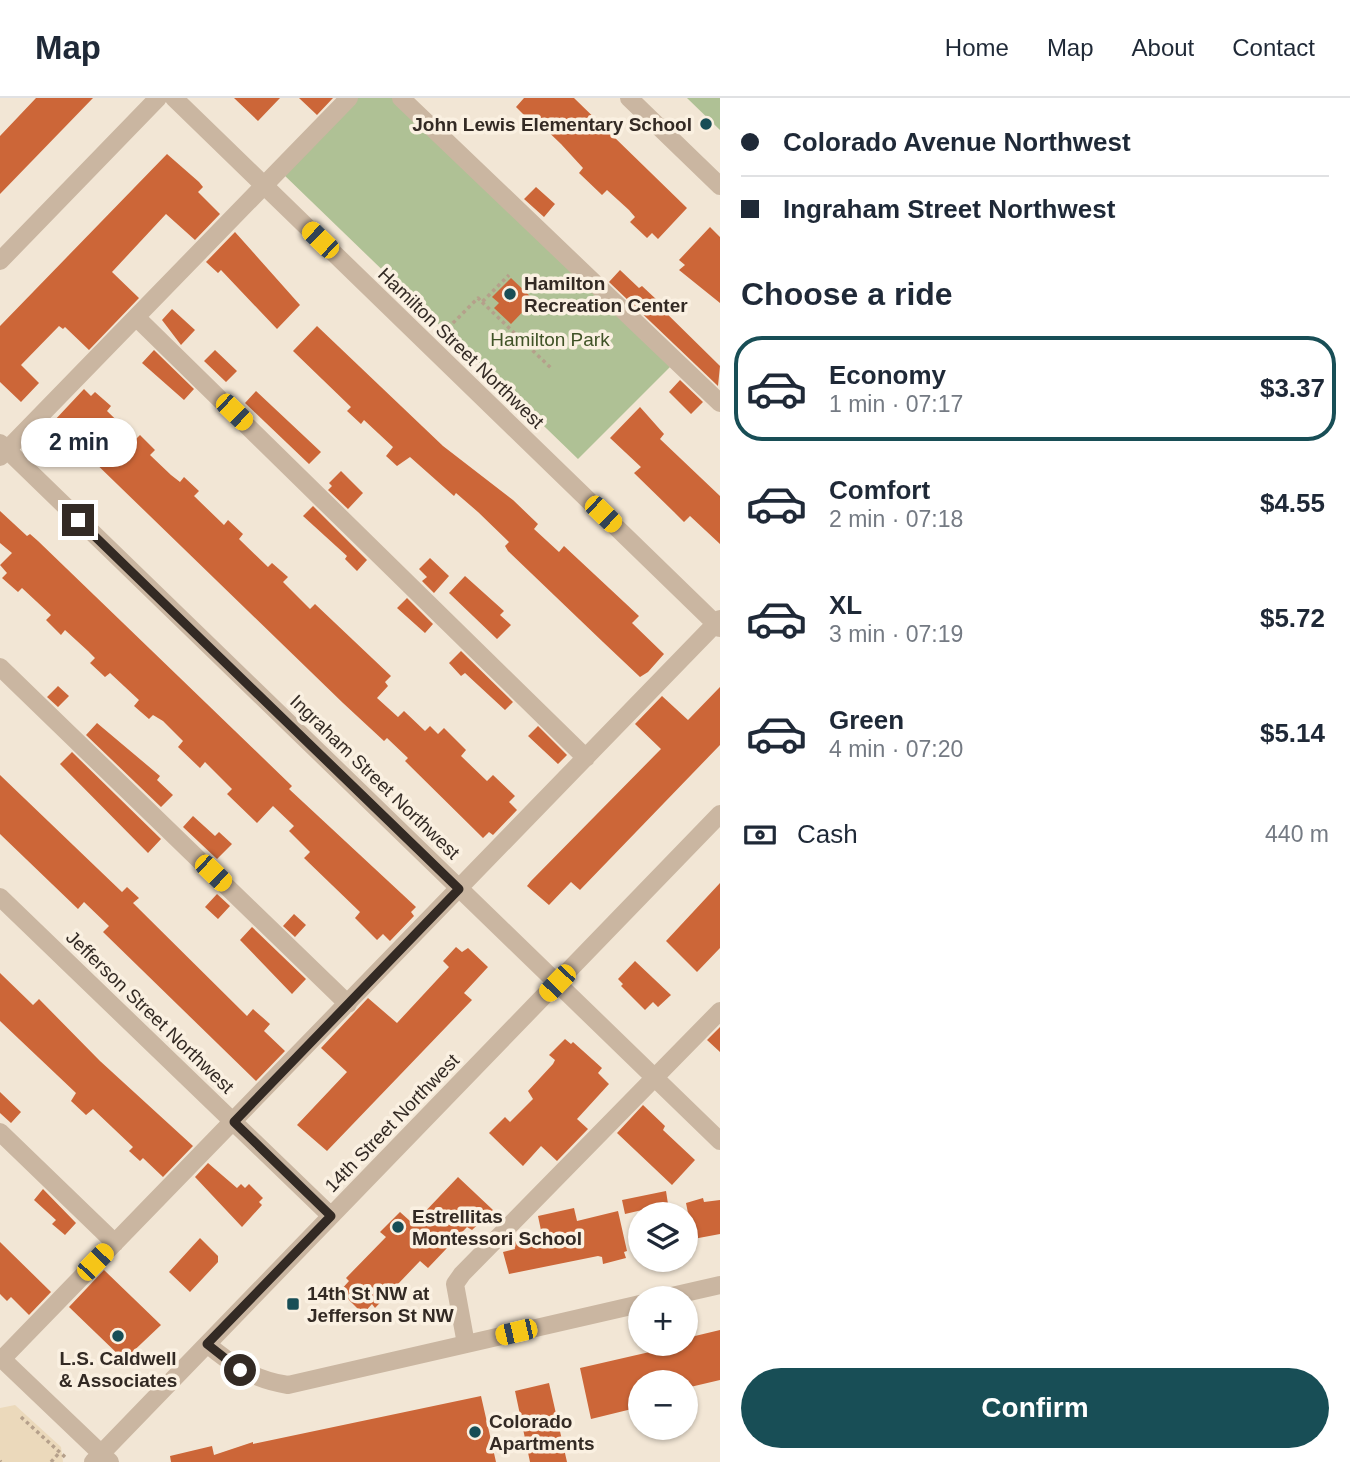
<!DOCTYPE html>
<meta charset="utf-8">
<style>
body{margin:0;font-family:Helvetica,sans-serif;background:#f2f2f3;color:#1f2937;height:100vh;display:flex;flex-direction:column;font-size:26px;white-space:nowrap}
*{box-sizing:border-box;margin:0}
p{font-size:23px;color:#747a83}
.icon{flex:none;width:38px;height:38px;fill:none;stroke:currentColor;stroke-width:2;stroke-linecap:round;stroke-linejoin:round}
.map{position:relative;flex:1;overflow:hidden}
.panel{display:flex;flex-direction:column;background:#fff;width:630px}
.panel>*{flex:none}
.banner{display:grid;align-content:center;height:154px;padding:0 21px;background:#fff}
.controls{position:absolute;left:628px;top:1104px;display:grid;gap:14px}
.controls a{display:grid;place-items:center;width:70px;height:70px;border-radius:50%;background:#fff;box-shadow:0 2px 5px #0004;font-size:35px}
.end{position:absolute;width:32px;height:32px;margin:-16px;border:9px solid #332a24;background:#fff;box-shadow:0 0 0 4px #fff}
.from{border-radius:50%}
.bubble{position:absolute;height:49px;border-radius:24px;background:#fff;box-shadow:0 2px 5px #0004;font-size:23px;font-weight:700;line-height:49px;text-align:center}
.car{position:absolute;width:21px;height:42px;margin:-21px -10px;border-radius:9px;box-shadow:0 0 5px 2px #0007;background:linear-gradient(#f5c518 24%,#345 0 40%,#f5c518 0 76%,#345 0 86%,#f5c518 0)}
.banner b{display:flex;align-items:center;gap:24px;height:66px;font-size:26px}
.banner b+b{border-top:2px solid #e0e1e3}
.banner i{width:18px;height:18px;background:#1f2937}
ul{padding:0;list-style:none}
li{display:flex;align-items:center;gap:21px;height:105px;margin:0 14px 10px;padding:0 7px;border:4px solid transparent;border-radius:28px}
li div{flex:1}
li b{display:block;font-size:26px}
li em{font-style:normal;font-weight:700}
li.selected{border-color:#184e56}
li>.icon{width:63px;height:63px;stroke-width:1.5}
h2{padding:0 21px;font-size:32px;line-height:84px}
.pay{display:flex;align-items:center;gap:18px;height:77px;padding:0 21px;font-size:26px}
.pay p{margin-inline-start:auto}
.primary-button{display:flex;gap:14px;margin-top:auto;padding:14px 21px}
.primary-button a{flex:1;height:80px;border-radius:42px;background:#184e56;color:#fff;font-size:28px;font-weight:700;line-height:80px;text-align:center}
header{display:flex;align-items:center;gap:42px;box-sizing:border-box;height:98px;padding:0 35px;background:#fff;border-bottom:2px solid #e0e1e3}
header strong{font-size:33px}
nav{display:flex;gap:38px;margin-inline-start:auto;font-size:24px}
main{display:flex;flex:1;min-height:0}
.map>svg:first-child{display:block}
</style>
<header>
<strong>Map</strong>
<nav><a>Home</a><a>Map</a><a>About</a><a>Contact</a></nav>
</header>
<main>
<div class="map">
<svg width="720" height="1364" viewBox="0 0 720 1364">
<rect width="100%" height="100%" fill="#f2e6d5"/>
<!-- green -->
<path fill="#afc195" d="M352,0H397L673,266L578,361L282,75Z
M687,0H720V32Z"/>
<!-- plaza -->
<path fill="#ebd9bb" d="M15,1307L61,1349L63,1364H0V1310Z"/>
<!-- building -->
<path fill="#cc6638" d="M36,0H93L0,96V38Z
M234,0H280L258,23Z
M299,0H333L317,17Z
M524,0H574L687,110L658,141L652,135L647,140L630,124L635,119L629,112L607,92L602,97L579,75L583,70L561,46L536,22L533,26L516,9Z
M167,56L199,84L203,89L198,94L220,116L195,142L166,116L112,174L139,200L89,252L65,229L63,231L59,228L21,267L39,285L21,304L0,284V228Z
M536,89L555,106L544,119L524,101Z
M710,129L720,139V205L679,172L685,167L679,162Z
M235,134L300,207L277,231L221,172L218,175L206,164Z
M620,172L639,190L642,188L657,202L655,204L720,268L718,288L609,184Z
M511,180L534,202L511,226L494,210L499,205L492,199Z
M172,211L195,232L181,247L162,222Z
M317,228L443,348L513,402L538,426L534,431L559,454L564,448L639,518L632,525L664,556L648,574L640,579L603,544L508,453L505,448L509,444L478,414L456,395L454,398L410,359L397,368L386,358L393,349L364,322L361,326L347,313L351,309L293,253Z
M154,252L194,291L184,302L142,265Z
M215,252L237,273L226,284L204,263Z
M680,282L703,304L691,316L669,294Z
M84,291L91,298L95,294L111,308L107,313L136,341L140,337L155,352L150,357L171,377L180,384L184,379L199,393L194,398L224,427L228,422L243,436L239,441L268,469L272,465L288,479L283,484L310,511L315,506L391,578L385,584L388,588L377,600L398,619L404,613L425,633L430,628L438,636L444,630L466,652L461,658L487,683L493,677L515,698L509,704L517,712L493,737L489,734L483,740L405,663L408,660L387,640L384,643L343,605L53,324Z
M256,293L321,354L309,366L245,305Z
M640,309L664,336L660,341L720,398V446L690,418L684,424L674,414L634,375L641,369L610,340Z
M341,373L363,395L348,411L328,392L332,388L329,385Z
M313,408L367,462L357,473L345,461L347,458L303,418Z
M0,413L27,438L30,436L38,443L292,688L289,691L416,809L411,814L414,818L390,843L383,836L377,842L355,820L360,814L304,760L310,754L289,733L294,728L273,708L257,725L227,696L232,691L205,664L200,670L178,649L183,643L163,623L153,617L149,621L134,608L139,602L110,575L105,579L90,565L95,560L88,553L65,532L61,537L46,522L51,517L22,490L18,494L2,480L7,475L0,467L12,455L0,445Z
M430,460L449,478L434,495L422,483L427,479L419,471Z
M465,478L504,513L500,517L511,527L497,541L449,495Z
M407,500L433,526L425,535L397,510Z
M461,553L513,604L505,612L465,575L461,578L449,565Z
M58,588L69,598L58,609L47,599Z
M720,589V647L580,792L571,784L549,807L527,788L531,783L661,651L635,626L662,598L688,622Z
M97,625L160,678L157,682L173,697L161,709L86,637Z
M538,628L567,657L558,666L528,638Z
M72,654L161,741L148,755L60,666Z
M0,677L122,794L127,789L139,800L133,805L247,918L253,911L270,926L264,933L285,953L256,983L103,834L109,828L84,804L78,811L0,736Z
M193,718L215,738L219,734L232,746L217,761L183,729Z
M720,785V850L697,874L666,843Z
M217,796L230,808L218,821L205,809Z
M294,816L306,827L295,839L283,828Z
M252,829L306,881L292,896L240,842Z
M456,849L462,854L468,850L488,869L464,895L472,902L327,1053L297,1027L347,974L321,950L368,900L397,925L449,869L443,863Z
M635,863L671,897L658,909L653,904L645,912L621,888L623,886L618,881Z
M0,875L33,907L39,901L100,963L193,1048L163,1079L143,1060L140,1063L129,1053L133,1049L93,1011L86,1017L71,1003L76,995L0,923Z
M720,929V954L707,942Z
M565,941L571,946L573,944L602,970L598,975L609,986L577,1021L588,1031L557,1063L541,1048L523,1068L489,1035L505,1019L510,1024L533,1001L528,993L553,966L555,962L549,957Z
M0,994L21,1014L11,1025L0,1015Z
M643,1007L665,1028L663,1032L695,1062L672,1087L617,1035Z
M208,1065L237,1090L241,1086L245,1090L249,1086L263,1100L259,1104L262,1107L242,1129L195,1079Z
M458,1079L493,1112L472,1132L467,1129L428,1170L420,1163L375,1210L372,1206L363,1216L340,1193L349,1183L346,1180L386,1139L380,1134L400,1114L410,1123L417,1116L420,1119Z
M43,1091L76,1125L65,1137L52,1126L56,1122L34,1102Z
M666,1093L668,1106L625,1116L622,1102Z
M703,1100L704,1104L720,1102V1136L688,1142L686,1120H689L686,1105Z
M574,1110L577,1123L618,1113L627,1153L624,1154L626,1160L603,1166L602,1159L598,1158L509,1176L503,1154L515,1151L513,1144L542,1137L538,1118Z
M200,1140L218,1158V1164L190,1194L169,1174Z
M0,1144L51,1194L29,1217L11,1199L7,1203L0,1196Z
M104,1172L161,1227L124,1262L69,1209Z
M720,1232V1282L686,1290V1284H640V1309L591,1321L580,1270L654,1253L653,1250L669,1246H686V1242L695,1238Z
M549,1285L567,1364H530L515,1293Z
M481,1298L496,1364H171L170,1358L212,1348L214,1357L253,1344V1346Z"/>
<g fill="none" stroke-linecap="round" stroke-linejoin="round">
<!-- path -->
<path stroke="#b5a08b" stroke-width="3.5" stroke-dasharray="3.5 3.5" stroke-linecap="butt" d="M482,204L552,271
M443,235L478,200L482,204L509,177
M21,1319L65,1359
M0,1363L1,1364
M51,1364L60,1354"/>
<!-- minor -->
<path stroke="#cab6a1" stroke-width="18" d="M174,0L720,530
M401,0L720,305
M629,0L720,88
M0,163L158,0
M136,219L586,660
M0,345L720,1043
M0,359L349,0
M0,569L348,906
M0,799L331,1118
M0,1034L115,1145
M663,1200L720,1187
M207,1246C233,1268 255,1282 288,1287L640,1206
M466,1246L455,1186L462,1176L720,913
M0,1259L110,1364
M2,1261L720,521
M93,1364L720,716"/>
</g>
<g fill="none" stroke-linecap="round" stroke-linejoin="round">
<!-- route -->
<path stroke="#332a24" stroke-width="9" d="M78,422L459,791L234,1024L331,1118L207,1246L240,1272"/>
</g>
<!-- markers -->
<g fill="#184e56" stroke="#faf0e1" stroke-width="2.5">
<circle cx="706" cy="26" r="7"/>
<circle cx="510" cy="196" r="7"/>
<circle cx="398" cy="1129" r="7"/>
<rect x="286" y="1199" width="14" height="14" rx="3.5"/>
<circle cx="118" cy="1238" r="7"/>
<circle cx="475" cy="1334" r="7"/>
</g>
<g text-anchor="middle" dominant-baseline="central" stroke-width="7" stroke-linejoin="round" paint-order="stroke">
<!-- poi labels -->
<g font-size="19" font-weight="bold" fill="#332a24" stroke="#faf0e1" text-anchor="start">
<text x="692" y="26" text-anchor="end">John Lewis Elementary School</text>
<text x="524" y="185">Hamilton<tspan x="524" dy="22">Recreation Center</tspan></text>
<text x="412" y="1118">Estrellitas<tspan x="412" dy="22">Montessori School</tspan></text>
<text x="307" y="1195">14th St NW at<tspan x="307" dy="22">Jefferson St NW</tspan></text>
<text x="118" y="1260" text-anchor="middle">L.S. Caldwell<tspan x="118" dy="22">&amp; Associates</tspan></text>
<text x="489" y="1323">Colorado<tspan x="489" dy="22">Apartments</tspan></text>
</g>
<!-- park labels -->
<g font-size="19" fill="#405327" stroke="#faf0e1">
<text x="550" y="241">Hamilton Park</text>
</g>
<!-- street labels -->
<g font-size="19" fill="#332a24" stroke="#faf0e1">
<text transform="translate(461 250) rotate(44)">Hamilton Street Northwest</text>
<text transform="translate(375 679) rotate(44)">Ingraham Street Northwest</text>
<text transform="translate(150 914) rotate(44)">Jefferson Street Northwest</text>
<text transform="translate(392 1025) rotate(-46)">14th Street Northwest</text>
</g>
</g>
</svg>
<div class="controls">
<a><svg class="icon" aria-label="layers" viewBox="0 0 24 24"><path d="M12 4l9 5-9 5-9-5zM3 14l9 5 9-5"/></svg></a>
<a>+</a>
<a>−</a>
</div>
<i class="end from" style="left:240px;top:1272px"></i>
<i class="end" style="left:78px;top:422px"></i>
<div class="bubble" style="left:21px;top:320px;width:116px">2 min</div>
<i class="car" style="left:320px;top:142px;rotate:314deg"></i>
<i class="car" style="left:234px;top:314px;rotate:134deg"></i>
<i class="car" style="left:603px;top:416px;rotate:134deg"></i>
<i class="car" style="left:213px;top:775px;rotate:134deg"></i>
<i class="car" style="left:557px;top:885px;rotate:224deg"></i>
<i class="car" style="left:95px;top:1164px;rotate:44deg"></i>
<i class="car" style="left:516px;top:1234px;rotate:257deg"></i>
</div>
<section class="panel">
<div class="banner">
<b><i class="from"></i>Colorado Avenue Northwest</b>
<b><i></i>Ingraham Street Northwest</b>
</div>
<h2>Choose a ride</h2>
<ul>
<li class="selected"><svg class="icon" aria-label="car" viewBox="0 0 24 24"><path d="M5 17H2v-5l4-1 3-4h7l3 4 3 1v5h-3M9 17h6M6 11h13"/><circle cx="7" cy="17" r="2"/><circle cx="17" cy="17" r="2"/></svg><div><b>Economy</b><p>1 min · 07:17</p></div><em>$3.37</em></li>
<li><svg class="icon" aria-label="car" viewBox="0 0 24 24"><path d="M5 17H2v-5l4-1 3-4h7l3 4 3 1v5h-3M9 17h6M6 11h13"/><circle cx="7" cy="17" r="2"/><circle cx="17" cy="17" r="2"/></svg><div><b>Comfort</b><p>2 min · 07:18</p></div><em>$4.55</em></li>
<li><svg class="icon" aria-label="car" viewBox="0 0 24 24"><path d="M5 17H2v-5l4-1 3-4h7l3 4 3 1v5h-3M9 17h6M6 11h13"/><circle cx="7" cy="17" r="2"/><circle cx="17" cy="17" r="2"/></svg><div><b>XL</b><p>3 min · 07:19</p></div><em>$5.72</em></li>
<li><svg class="icon" aria-label="car" viewBox="0 0 24 24"><path d="M5 17H2v-5l4-1 3-4h7l3 4 3 1v5h-3M9 17h6M6 11h13"/><circle cx="7" cy="17" r="2"/><circle cx="17" cy="17" r="2"/></svg><div><b>Green</b><p>4 min · 07:20</p></div><em>$5.14</em></li>
</ul>
<div class="pay"><svg class="icon" aria-label="cash" viewBox="0 0 24 24"><path d="M3 7h18v10H3z"/><circle cx="12" cy="12" r="2"/></svg>Cash<p>440 m</p></div>
<div class="primary-button"><a>Confirm</a></div>
</section>
</main>
